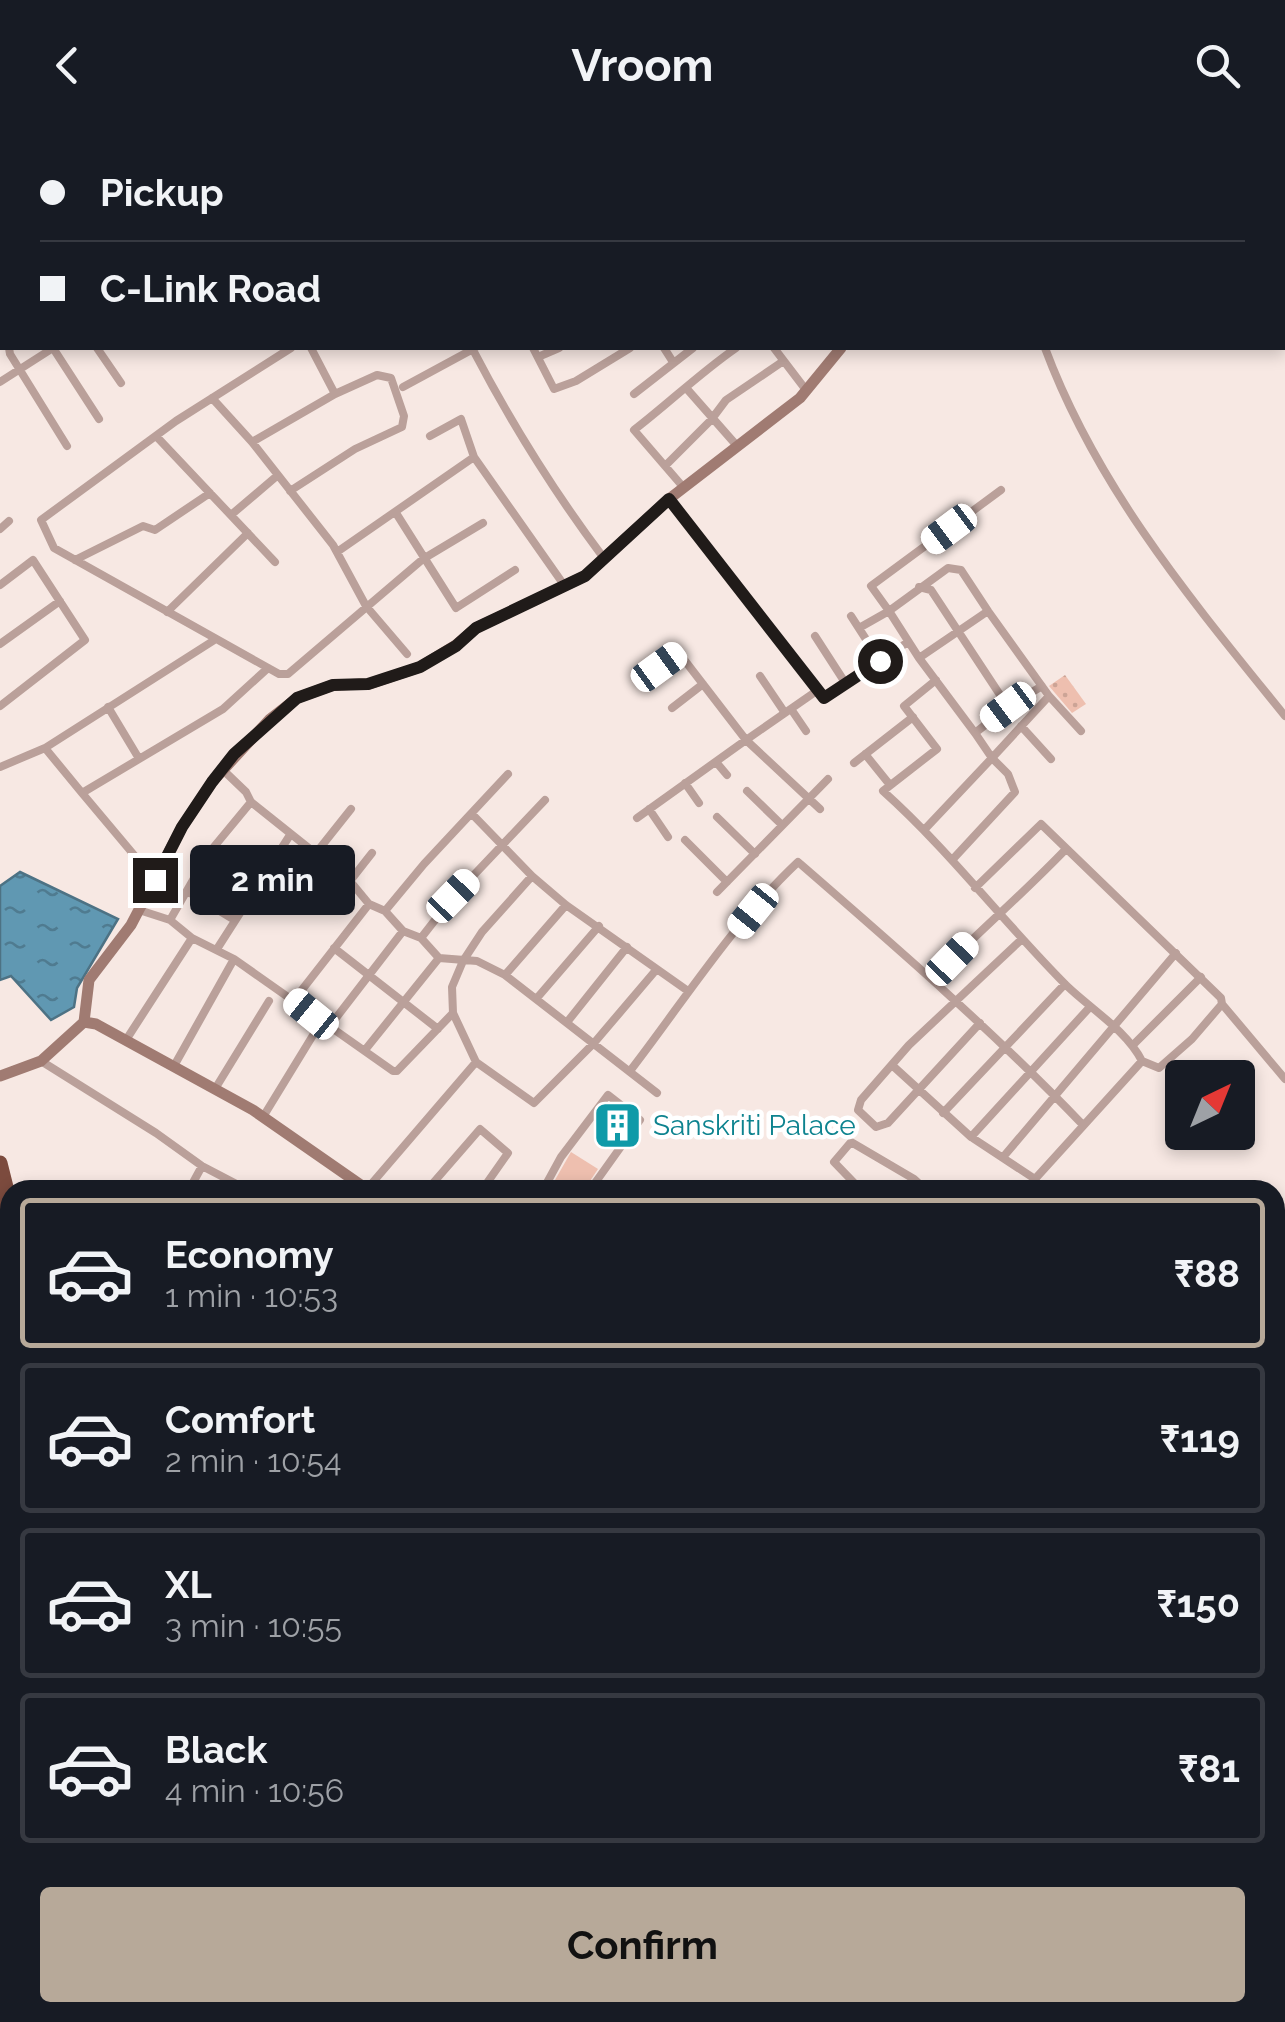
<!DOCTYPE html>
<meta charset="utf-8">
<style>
body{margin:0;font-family:Raleway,sans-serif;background:#20242c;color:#f1f3f6;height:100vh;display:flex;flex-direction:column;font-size:38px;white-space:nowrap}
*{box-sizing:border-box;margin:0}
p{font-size:32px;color:#9ea1a6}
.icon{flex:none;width:55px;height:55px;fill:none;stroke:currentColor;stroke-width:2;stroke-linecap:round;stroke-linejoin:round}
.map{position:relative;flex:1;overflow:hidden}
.drawer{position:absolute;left:0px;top:1050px;width:1285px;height:842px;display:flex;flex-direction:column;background:#171b24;border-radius:30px 30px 0 0;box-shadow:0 5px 15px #0003}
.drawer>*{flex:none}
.hud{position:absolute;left:0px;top:0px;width:1285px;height:220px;box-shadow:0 5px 15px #0003;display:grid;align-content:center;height:220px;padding:0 40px;background:#171b24}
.needle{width:65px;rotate:43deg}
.tools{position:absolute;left:1165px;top:930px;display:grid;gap:20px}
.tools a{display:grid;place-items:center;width:90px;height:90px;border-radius:10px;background:#171b24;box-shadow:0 5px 15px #0003;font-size:50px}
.end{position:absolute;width:45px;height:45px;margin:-22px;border:12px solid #201b19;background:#fff;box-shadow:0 0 0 5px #fff}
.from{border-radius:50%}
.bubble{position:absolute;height:70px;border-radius:10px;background:#171b24;box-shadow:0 5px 15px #0003;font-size:32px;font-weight:700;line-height:70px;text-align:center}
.car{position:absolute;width:30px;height:60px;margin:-30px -15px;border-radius:12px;box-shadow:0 0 8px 2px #0007;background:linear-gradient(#fff 24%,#345 0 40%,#fff 0 76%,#345 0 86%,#fff 0)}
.hud b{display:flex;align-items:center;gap:35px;height:95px;font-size:38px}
.hud b+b{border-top:2px solid #363941}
.hud i{width:25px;height:25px;background:#f1f3f6}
ul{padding:18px 0 0;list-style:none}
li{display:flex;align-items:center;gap:30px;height:150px;margin:0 20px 15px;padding:0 20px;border:5px solid #363941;border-radius:10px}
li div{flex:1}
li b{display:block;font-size:38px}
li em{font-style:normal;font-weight:700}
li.on{border-color:#b7a999}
li>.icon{width:90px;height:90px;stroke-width:1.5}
.action{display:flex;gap:20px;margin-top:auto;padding:20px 40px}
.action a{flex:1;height:115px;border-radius:10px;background:#b7a999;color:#111;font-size:40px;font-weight:700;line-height:115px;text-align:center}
header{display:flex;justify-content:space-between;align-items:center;height:130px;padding:0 40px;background:#171b24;font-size:45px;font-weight:700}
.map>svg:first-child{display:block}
</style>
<header><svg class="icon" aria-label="back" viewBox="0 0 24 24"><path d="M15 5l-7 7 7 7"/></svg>Vroom<svg class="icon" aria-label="search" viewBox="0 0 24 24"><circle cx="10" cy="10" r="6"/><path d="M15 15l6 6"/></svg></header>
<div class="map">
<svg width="1285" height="1892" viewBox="0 0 1285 1892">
<defs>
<pattern id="park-dots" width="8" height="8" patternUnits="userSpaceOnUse" patternTransform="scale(2.5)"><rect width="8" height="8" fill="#eebfaf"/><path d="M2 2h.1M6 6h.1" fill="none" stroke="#cca496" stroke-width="1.8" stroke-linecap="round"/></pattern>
<pattern id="water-ripples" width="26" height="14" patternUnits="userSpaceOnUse" patternTransform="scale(2.5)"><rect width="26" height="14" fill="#6098b2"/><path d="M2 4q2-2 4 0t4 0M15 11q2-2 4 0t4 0" fill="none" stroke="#4f7b90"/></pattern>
</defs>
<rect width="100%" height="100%" fill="#f7e8e3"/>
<!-- grass -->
<path fill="#eebfaf" d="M571,1022L598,1039L584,1060H571L555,1050Z"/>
<!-- park -->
<path fill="url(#park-dots)" d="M1065,545L1086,574L1072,583L1049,556Z"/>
<!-- water -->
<path fill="url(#water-ripples)" stroke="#4d7284" stroke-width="2.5" d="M20,742L118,789L77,858L74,877L51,890L11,846L0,850V756Z"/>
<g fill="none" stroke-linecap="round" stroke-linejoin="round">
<!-- stream -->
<path stroke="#4d7284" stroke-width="2.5" d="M1159,1882L1191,1892
M1003,1892L1017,1882"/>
<!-- street -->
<path stroke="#baa09a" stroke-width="8" d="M1064,0L1067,2
M583,2L586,0
M666,2L670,0
M1014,2L1016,0
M1110,2L1113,0
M1204,2L1205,0
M0,188L2,189
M9,218L10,224L67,316
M53,218L99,289
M97,218L121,253
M291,218L176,291L41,390L54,418L279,544H288L423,429L483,393
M472,218C511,293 552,359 603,427
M533,218L554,259L576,251L630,218
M664,218L673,232
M774,218L806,260
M1045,218C1097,358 1192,471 1285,586
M538,227L559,218
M0,252L53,218
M403,257L475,218
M687,259L738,317
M634,264L693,218
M212,268L252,312L333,415L366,476L407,524
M156,306L275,432
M430,306L461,289L474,327
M252,312L335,264L311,218
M665,336L711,290L726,270L782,232
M684,358L634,300C669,273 700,243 736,218
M290,361L355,319L402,297L404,286L391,248L377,245L335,264
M669,369L818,560
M396,383L456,478L515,440
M231,385L278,345
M0,399L9,391
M337,422L474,327L564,455
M75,430L143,396L155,400L210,363
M0,455L33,430L85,510L0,576
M919,457L931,460L1008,577L1042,556
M988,481L961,440L948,438L889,481L871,456L1001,360
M167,482L248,403
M851,486L880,531
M859,498L889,481L919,528L988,481L1049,566
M815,506L846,554
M0,514L60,471
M919,528L975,603
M760,546L785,583
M936,550L904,576L937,619L883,661C950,721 1004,793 1067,856C1091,879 1127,901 1142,931L1159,938L1192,909L1222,874
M108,577L138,627
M1008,577L975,603L992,628L1049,566L1081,601
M672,578L703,554
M791,579L806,601
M1021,596L1051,629
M45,618L216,509
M865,624L890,655
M716,632L727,645
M854,633L913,587
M0,637L45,618L82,663L223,579L268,538
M222,639L246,662L251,672L350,751L369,774L385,781L403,801L421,808L439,828L477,831L505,845L657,963
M685,653L699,673
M747,661L782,695
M82,663L155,750
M649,679L668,707
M820,679L746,610L818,560L824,568L908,512
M472,684L532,746L566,775L688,861
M717,687L755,724
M637,688L746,610L679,523L639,551
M925,699L992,628L1008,644L1015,662L953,729
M685,710L727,752
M316,723L351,679
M532,746L482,802L463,831L452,857L453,883L476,932L534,973L594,913L656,840
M350,751L372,723
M975,758L1041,694L1221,868L1222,874L1285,949
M187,761L233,789
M717,762L828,649
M139,780L170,790L192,808L234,829L393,941H397L453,883
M385,781L424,734L508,644
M170,790L208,724L251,672
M421,808L453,767L545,670
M334,818L438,899
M217,819L290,705
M505,845L566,775
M933,848C977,803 1023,764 1066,719
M537,868L599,796
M294,870L369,774
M568,891L627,817
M980,893L888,993L876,997L858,980L861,970L909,915L1022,809
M329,897L403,801
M126,910L192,808
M1134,914L1201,847
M365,920L439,828
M41,931L156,1003L202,1036L248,1060
M174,936L234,829
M893,936L971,1007L1035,1049L1041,1060
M630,941C684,871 733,793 798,732C896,817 993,901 1083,995
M215,959L269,871
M943,983L1065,854
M263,987L315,902
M971,1007L1089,878
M1004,1026L1176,823
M1035,1049L1142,931
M367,1059L476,932
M189,1060L202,1036
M427,1060L480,999L508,1023L482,1060
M543,1060L561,1027L608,965L640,990L590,1060
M861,1060L834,1032L851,1012L914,1049L926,1060
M0,1174L10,1168
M1275,1203L1285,1216
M1275,1262L1285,1254
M0,1293L10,1287
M1275,1344L1285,1357
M1275,1370L1285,1357
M1275,1437L1285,1425
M0,1439L10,1453
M1275,1523L1285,1514
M1275,1604L1285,1592
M1275,1633L1285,1643
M0,1685L10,1683
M0,1714L10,1741
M1275,1725L1285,1714
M1275,1838L1285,1843
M343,1882L349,1892
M549,1882L561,1886L564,1892
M663,1882L668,1892
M806,1882L815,1892
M1256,1882L1267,1892
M34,1892L42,1882
M94,1892L100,1882
M717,1892L728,1882
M765,1892L780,1882
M916,1892L932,1882"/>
<!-- secondary -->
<path stroke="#a07b72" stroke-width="11" d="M858,0L859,2
M84,892L96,894L253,980L368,1060
M0,946L41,931L84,892L89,850L131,795L182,697L212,652L270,589L297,568L333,555L369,554L420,537L456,515L476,498L585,446L669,369L800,268L841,218"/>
<!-- highway -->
<path stroke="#7c4b3e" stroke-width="15" d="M0,1033L10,1073
M0,1070L10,1108
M432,1882L438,1892
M446,1882L451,1892"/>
</g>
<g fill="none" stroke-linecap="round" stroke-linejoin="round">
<!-- route -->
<path stroke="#201b19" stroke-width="12" d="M155,750L182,697L212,652L234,624L297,568L333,555L368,554L420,537L456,516L476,498L585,446L669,369L824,568L880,531"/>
</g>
<!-- icons -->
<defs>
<symbol id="building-square" viewBox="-11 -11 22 22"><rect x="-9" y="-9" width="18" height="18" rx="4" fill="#0f9aa8" stroke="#fff"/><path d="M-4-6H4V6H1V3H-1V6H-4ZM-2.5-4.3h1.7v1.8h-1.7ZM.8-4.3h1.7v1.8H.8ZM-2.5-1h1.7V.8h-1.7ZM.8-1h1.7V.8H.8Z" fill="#fff"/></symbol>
</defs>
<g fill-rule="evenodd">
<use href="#building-square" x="590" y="968" width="55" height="55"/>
</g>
<g text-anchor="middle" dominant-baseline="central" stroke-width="9" stroke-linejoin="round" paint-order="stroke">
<!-- culture labels -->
<g font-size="28" fill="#0d838f" stroke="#fff" text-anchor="start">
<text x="653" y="995">Sanskriti Palace</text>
</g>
</g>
</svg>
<div class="tools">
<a><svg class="needle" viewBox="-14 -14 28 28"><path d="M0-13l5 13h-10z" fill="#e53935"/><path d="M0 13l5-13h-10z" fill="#9ea1a6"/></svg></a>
</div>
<i class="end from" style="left:880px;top:531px"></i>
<i class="end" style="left:155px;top:750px"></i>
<div class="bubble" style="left:190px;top:715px;width:165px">2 min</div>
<i class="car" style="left:949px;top:399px;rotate:233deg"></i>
<i class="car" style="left:659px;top:537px;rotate:54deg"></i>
<i class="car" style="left:1008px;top:577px;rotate:233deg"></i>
<i class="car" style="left:453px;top:766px;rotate:44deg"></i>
<i class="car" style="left:753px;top:781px;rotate:219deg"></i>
<i class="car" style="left:952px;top:829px;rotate:44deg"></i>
<i class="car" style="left:311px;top:884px;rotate:309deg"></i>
<div class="hud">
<b><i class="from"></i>Pickup</b>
<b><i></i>C-Link Road</b>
</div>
<section class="drawer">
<ul>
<li class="on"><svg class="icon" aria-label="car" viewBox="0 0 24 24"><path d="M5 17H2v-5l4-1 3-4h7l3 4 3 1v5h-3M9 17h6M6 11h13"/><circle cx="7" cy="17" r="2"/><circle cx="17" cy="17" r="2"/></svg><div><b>Economy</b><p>1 min · 10:53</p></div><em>₹88</em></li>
<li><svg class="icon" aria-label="car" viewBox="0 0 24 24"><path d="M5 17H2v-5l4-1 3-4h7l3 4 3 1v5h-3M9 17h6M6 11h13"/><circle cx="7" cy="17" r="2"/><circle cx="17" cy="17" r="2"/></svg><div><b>Comfort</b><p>2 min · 10:54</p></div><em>₹119</em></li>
<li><svg class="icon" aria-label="car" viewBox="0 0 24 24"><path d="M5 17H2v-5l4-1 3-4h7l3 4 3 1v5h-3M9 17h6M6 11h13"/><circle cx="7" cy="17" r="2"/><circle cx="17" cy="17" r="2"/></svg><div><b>XL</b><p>3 min · 10:55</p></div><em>₹150</em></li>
<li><svg class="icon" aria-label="car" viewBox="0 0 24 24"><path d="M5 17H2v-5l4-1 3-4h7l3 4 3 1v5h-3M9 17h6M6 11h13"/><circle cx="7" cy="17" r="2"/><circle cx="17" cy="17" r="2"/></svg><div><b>Black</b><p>4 min · 10:56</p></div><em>₹81</em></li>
</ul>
<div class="action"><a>Confirm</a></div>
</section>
</div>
